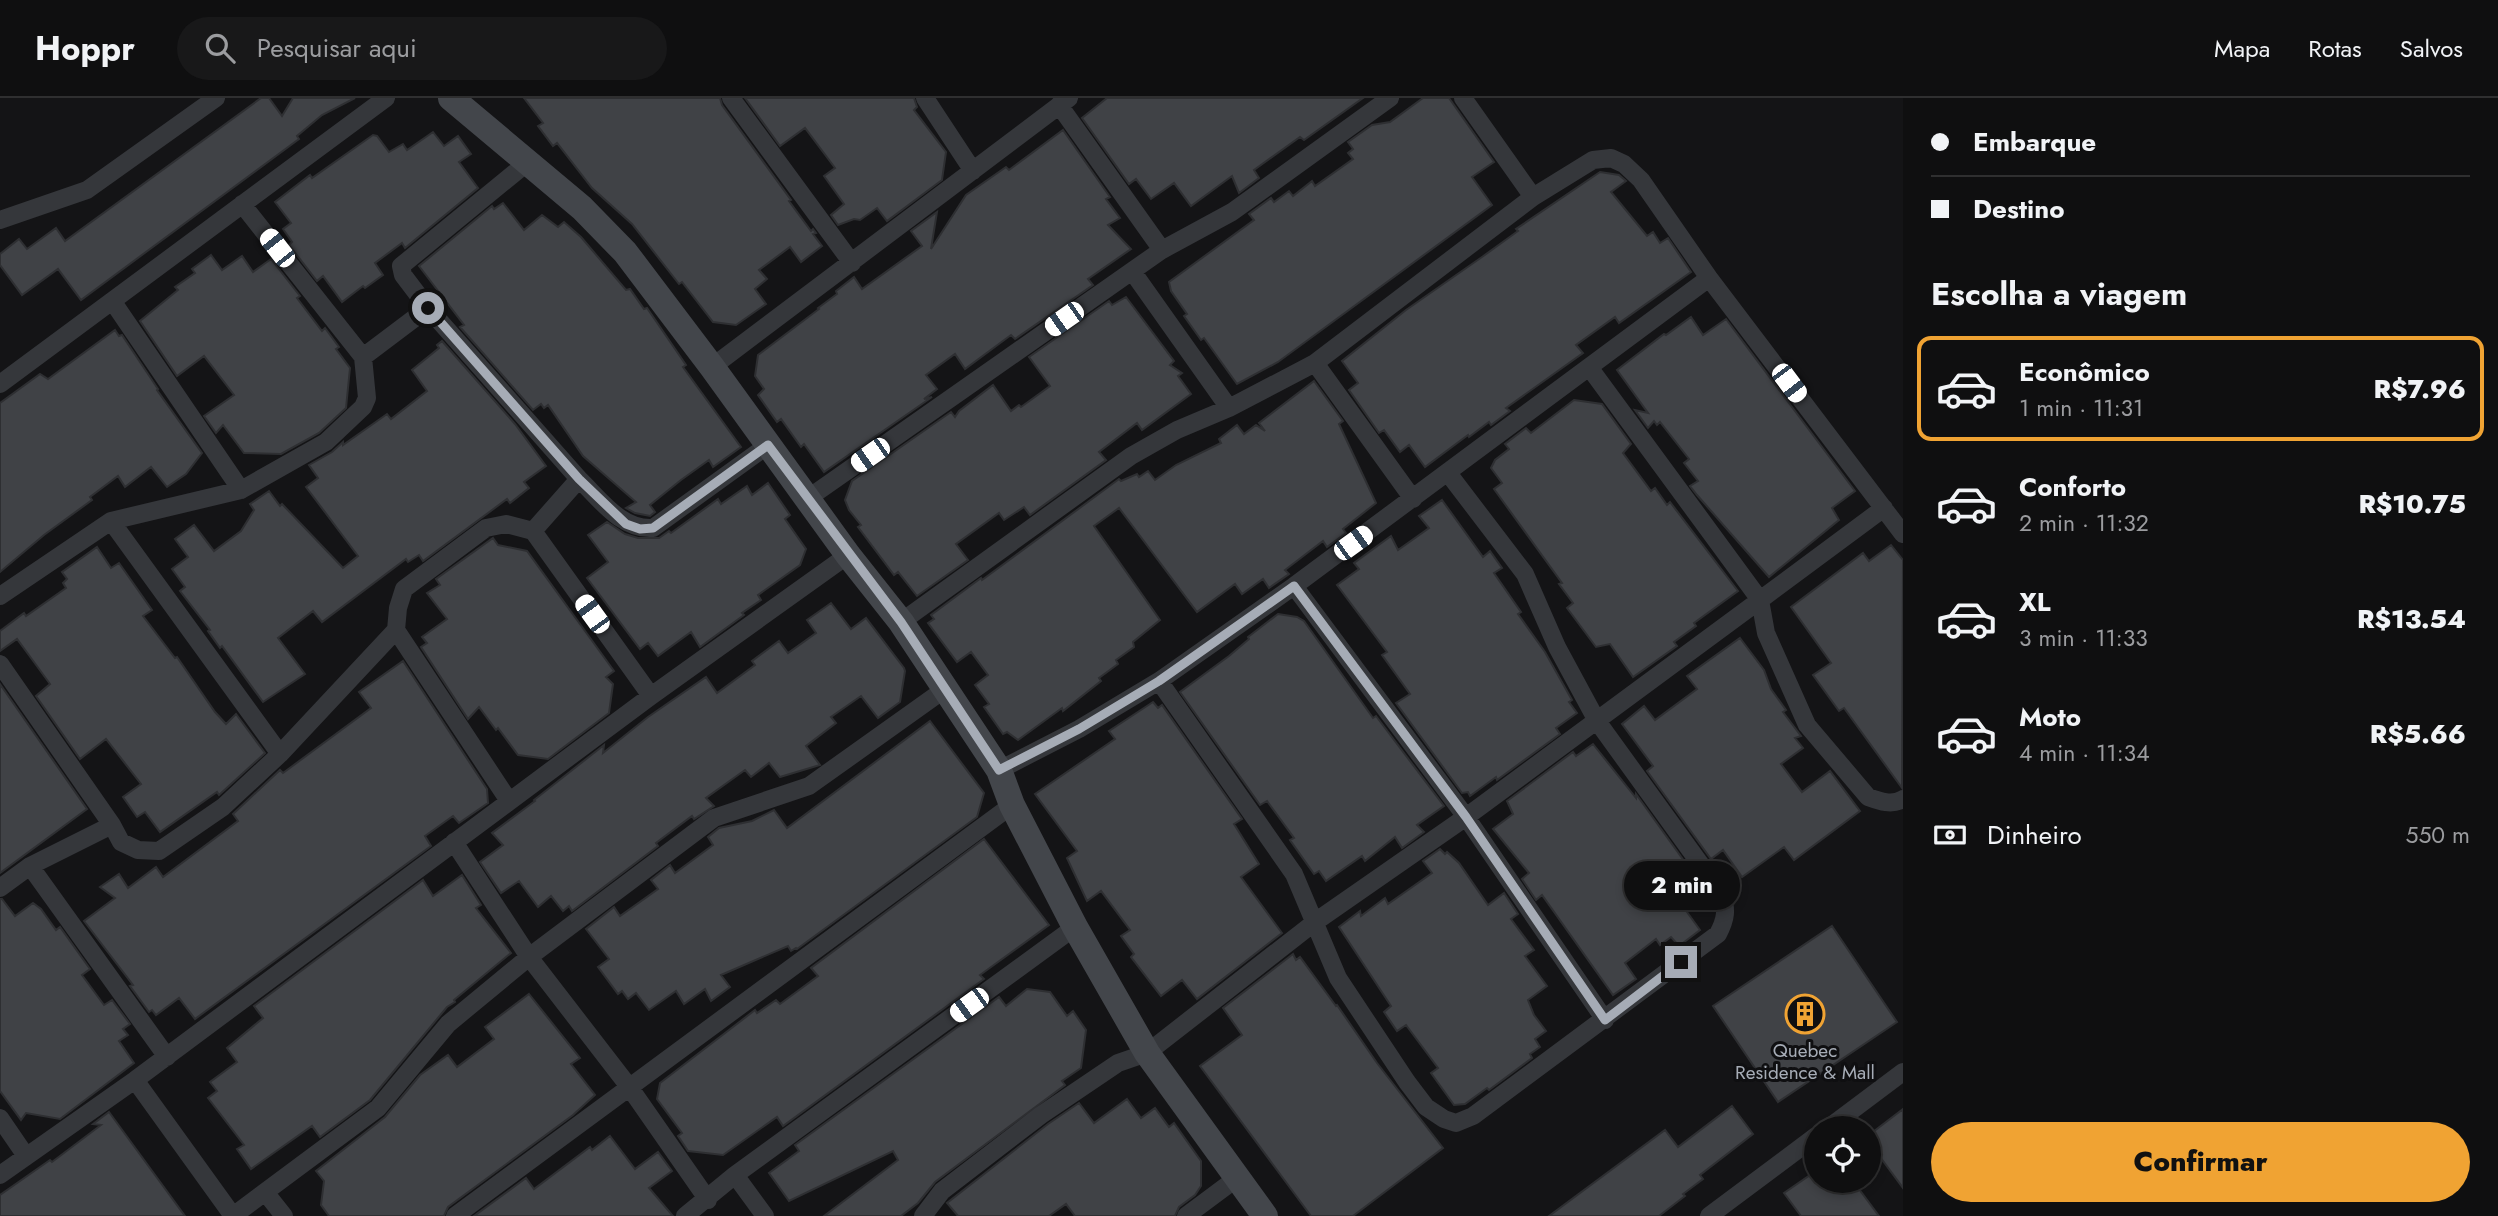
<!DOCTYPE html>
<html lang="pt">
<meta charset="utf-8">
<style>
body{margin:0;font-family:Jost,sans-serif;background:#181819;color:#f1f3f6;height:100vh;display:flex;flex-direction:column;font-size:26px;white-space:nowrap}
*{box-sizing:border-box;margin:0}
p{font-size:23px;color:#9b9c9f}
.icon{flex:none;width:38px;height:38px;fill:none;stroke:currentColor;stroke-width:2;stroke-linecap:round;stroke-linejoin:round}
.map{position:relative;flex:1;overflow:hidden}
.side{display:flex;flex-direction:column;background:#0f0f10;width:595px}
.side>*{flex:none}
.guide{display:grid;align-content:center;height:154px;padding:0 28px;background:#0f0f10}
.tools{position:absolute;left:1804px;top:1018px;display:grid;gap:14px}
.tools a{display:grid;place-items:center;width:77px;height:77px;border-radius:50%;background:#0f0f10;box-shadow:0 4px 10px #0003,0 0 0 2px #2f2f30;font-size:35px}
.end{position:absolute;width:32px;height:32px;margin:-16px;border:9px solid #a6acb6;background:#111;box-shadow:0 0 0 4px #111}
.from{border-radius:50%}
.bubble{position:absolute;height:49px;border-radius:24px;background:#0f0f10;box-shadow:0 4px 10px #0003,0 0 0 2px #2f2f30;font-size:23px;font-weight:800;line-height:49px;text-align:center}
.car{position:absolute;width:21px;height:42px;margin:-21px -10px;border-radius:9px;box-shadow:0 0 5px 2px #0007;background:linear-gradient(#fff 24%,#345 0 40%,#fff 0 76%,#345 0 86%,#fff 0)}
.guide b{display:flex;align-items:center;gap:24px;height:66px;font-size:26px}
.guide b+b{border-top:2px solid #2f2f30}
.guide i{width:18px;height:18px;background:#f1f3f6}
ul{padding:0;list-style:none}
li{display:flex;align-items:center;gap:21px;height:105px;margin:0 14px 10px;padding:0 14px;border:4px solid transparent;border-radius:14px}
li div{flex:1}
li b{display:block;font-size:26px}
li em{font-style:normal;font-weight:800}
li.active{border-color:#f0a333}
li>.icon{width:63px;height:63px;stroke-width:1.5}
h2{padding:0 28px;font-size:32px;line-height:84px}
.pay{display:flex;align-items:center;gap:18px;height:77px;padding:0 28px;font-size:26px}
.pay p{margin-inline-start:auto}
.action{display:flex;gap:14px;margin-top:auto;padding:14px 28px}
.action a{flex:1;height:80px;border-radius:42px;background:#f0a333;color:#111;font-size:28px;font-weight:800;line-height:80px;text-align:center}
header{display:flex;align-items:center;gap:42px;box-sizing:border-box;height:98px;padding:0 35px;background:#0f0f10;border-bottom:2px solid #2f2f30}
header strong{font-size:33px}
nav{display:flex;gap:38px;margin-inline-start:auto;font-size:24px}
.search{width:490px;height:63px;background:#181819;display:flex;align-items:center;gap:18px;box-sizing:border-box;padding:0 24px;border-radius:38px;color:#9b9c9f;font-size:26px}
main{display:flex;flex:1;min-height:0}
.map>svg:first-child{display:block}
</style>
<header>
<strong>Hoppr</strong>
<div class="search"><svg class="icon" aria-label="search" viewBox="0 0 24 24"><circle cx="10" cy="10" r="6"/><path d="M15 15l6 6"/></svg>Pesquisar aqui</div>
<nav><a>Mapa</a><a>Rotas</a><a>Salvos</a></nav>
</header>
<main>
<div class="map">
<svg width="1903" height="1118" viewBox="0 0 1903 1118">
<rect width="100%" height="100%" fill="#141416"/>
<!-- building -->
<path fill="#404246" stroke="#2e2f32" stroke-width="2" d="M261,0H269L282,18L293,0H355L322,17L297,38L299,41L81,202L58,171L22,197L0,167V156L19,141L27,151L56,130L65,143Z
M524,0H720L722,7L791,102L789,103L811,133L813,131L816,135L813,136L822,148L801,164L790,149L759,172L767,181L755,191L766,206L736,227L713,224L682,184L679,186L632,126L592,90L557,45L553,48L538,28L543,25Z
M745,0H914L917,9L914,12L946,54L942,82L887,123L877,110L860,122L854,121L838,127L831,117L844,106L824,78L835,70L805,30L780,48Z
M1107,0H1363L1304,42L1300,39L1254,72L1259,80L1239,95L1232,78L1191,108L1174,85L1151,101L1136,81L1129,86L1082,20Z
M1423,0H1449L1494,64L1472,79L1492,107L1278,264L1237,286L1204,240L1201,242L1184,218L1187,216L1171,193L1169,184L1254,122L1249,116L1271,100L1274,104L1289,93L1293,98L1312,83L1315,88L1353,61L1348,55L1353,51L1348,44L1372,27L1390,24Z
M1063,32L1110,99L1106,101L1120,120L1108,127L1131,151L1088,181L1093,187L1015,241L1011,237L965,271L955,256L926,277L937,291L924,301L932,299L824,374L804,346L801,349L781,321L777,324L758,297L764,291L755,278L758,257L819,211L818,210L837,196L836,193L854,179L862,191L922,148L911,133L937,114L931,151L966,97L1006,69L1009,72Z
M433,34L444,48L458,38L471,56L459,64L478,90L405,150L402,145L375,165L383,177L365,190L363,188L342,204L323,178L317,183L289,147L292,144L283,131L291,125L275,104L310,77L312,80L373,37L377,38L389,54L403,46L407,52Z
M1600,74L1619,77L1626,83L1611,94L1647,138L1653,134L1660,145L1668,140L1691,174L1619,225L1615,219L1576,247L1583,255L1506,310L1510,313L1491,327L1489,324L1469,339L1468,337L1425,369L1409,347L1400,354L1384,332L1379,335L1349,292L1358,285L1342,263L1406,212L1482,159L1518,133L1516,131Z
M503,105L524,132L542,117L558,129L564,124L581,139L626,192L630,191L644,211L647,210L686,267L683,269L741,349L713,369L709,362L681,382L650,407L655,414L650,418L635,415L626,410L636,404L583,358L548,307L544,310L541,306L533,312L460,229L464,227L419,168L492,108L494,111Z
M211,157L222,172L242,158L253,174L271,161L300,198L297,200L322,233L325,230L339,249L336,251L350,270L346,310L319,335L281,356L244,355L223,327L216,335L204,318L234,297L204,258L177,278L140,223L178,192L175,189L195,175L192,171Z
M1126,199L1174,263L1170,267L1182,275L1178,278L1191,296L1142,332L1137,325L1099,354L1106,362L1030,417L1024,409L1004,422L999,415L956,446L968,462L917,498L898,474L894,477L858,429L861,427L849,412L845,402L852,383L951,314L955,319L959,313L993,287L1011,313L1019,307L1021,309L1050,288L1029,259L1109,203L1112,207Z
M1691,219L1703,237L1726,221L1855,393L1832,410L1839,422L1769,479L1697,397L1690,388L1698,383L1684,365L1689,361L1660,324L1657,327L1654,323L1648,330L1635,312L1648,315L1617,272L1664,236L1666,237Z
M115,232L119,238L122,237L158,291L157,292L202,355L186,376L167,389L151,369L125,389L118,378L90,399L92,402L44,437L0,474V305L40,276L48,281Z
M442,243L515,326L546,368L524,384L529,390L510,405L507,401L423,463L419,457L408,464L406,461L322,524L313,513L278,540L305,576L263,604L222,548L220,550L208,533L210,532L180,493L185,489L172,471L188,459L175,441L194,427L214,453L241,433L254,412L250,406L269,393L280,408L282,406L343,470L358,458L306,389L318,380L309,367L332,354L343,344V347L387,316L391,321L427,293L412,272L439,250L437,247Z
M1314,283L1343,323L1339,326L1376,405L1343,431L1346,435L1327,449L1323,443L1285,472L1289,476L1269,490L1263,481L1242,496L1235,486L1197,514L1119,410L1094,428L1160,522L1133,544L1134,549L1116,562L1118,566L1099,580L1101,583L1063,613L1062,610L1018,642L1007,634L1003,636L984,609L989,606L975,587L988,577L971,554L957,564L928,525L934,521L931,517L981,480L982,482L1119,381L1121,383L1137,376L1139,379L1148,373L1155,382L1176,367L1221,345L1219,341L1237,327L1244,336L1256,327L1265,333L1259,325Z
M1574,302L1602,306L1631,346L1623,355L1651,393L1655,390L1667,407L1670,404L1738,493L1694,525L1696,528L1674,544L1677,548L1633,579L1610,546L1596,549L1567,510L1573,505L1559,486L1562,485L1494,391L1502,385L1491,370L1495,362L1509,351L1505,346L1526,330L1531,335Z
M768,385L790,417L785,421L806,451L800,467L758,497L761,502L742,515L744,517L700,549L691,534L658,558L648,545L640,551L587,480L608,464L588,437L607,424L625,436L638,440H659L669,433L671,435L718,401L721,406L747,388L752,397Z
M1442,402L1483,459L1490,453L1502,470L1494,475L1521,514L1518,516L1545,554L1572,602L1569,604L1577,615L1556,630L1560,636L1497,682L1496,679L1470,698L1468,694L1462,695L1396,605L1410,596L1382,557L1387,554L1337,487L1359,471L1354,465L1391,438L1398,452L1429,430L1419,418Z
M493,440L498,447L527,453L614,573L606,579L613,586L609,615L548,661L518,657L498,630L496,632L479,609L468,621L421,549L427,545L422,539L447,521L427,495L440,487L436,481Z
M1891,447L1903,462L1902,690L1844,610L1839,613L1813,577L1831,565L1791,509L1863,455L1869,463Z
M97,449L111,470L119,465L152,512L143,518L175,560L177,559L215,614L226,626L236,616L265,655L219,697L217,694L160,734L145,714L137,719L123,699L141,686L106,641L80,661L36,598L50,586L31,560L17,541L0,553V533L24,515L26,518L66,490L63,485L67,481L62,474Z
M831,505L851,531L866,520L904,570L905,573L900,604L878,620L861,598L831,619L836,625L806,648L820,667L780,679L769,665L751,679L745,672L706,700L714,708L694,721L692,718L656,745L658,748L572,813L569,808L563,813L551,798L538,809L519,783L501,795L480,764L503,747L492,735L535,703L534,702L604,647L603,655L648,619L706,579L717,595L755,567L752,563L779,543L788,555L816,535L807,522Z
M1278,516L1297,519L1304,523L1373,620L1376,618L1444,708L1417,727L1424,734L1402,750L1395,739L1365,763L1362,758L1326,783L1319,773L1314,776L1290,742L1294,740L1267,703L1260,707L1180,594L1229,558L1249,541L1248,539Z
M1740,540L1764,572L1771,591L1786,612L1783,614L1801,638L1795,640L1803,650L1781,666L1802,694L1830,673L1860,713L1794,762L1784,749L1742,779L1723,752L1711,761L1647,673L1653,668L1622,626L1644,608L1655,622L1697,591L1687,578Z
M403,563L487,691L488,705L459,725L453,718L425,738L431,748L195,921L179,900L156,917L152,912L149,914L130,888L133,887L84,823L115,800L100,789L119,776L128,790L156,769L163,779L238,723L233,716L280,672L283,675L371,610L359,594Z
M0,586L87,711L0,775Z
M1153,604L1158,610L1162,607L1242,721L1234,726L1259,766L1241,779L1282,835L1197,901L1182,882L1161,898L1131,859L1134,856L1121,838L1130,832L1101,793L1087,803L1067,760L1077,753L1035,696L1115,641L1109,633Z
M930,623L984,695L977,719L797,851L796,850L791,853L788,848L721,877L730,889L711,903L705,891L684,906L676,893L649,912L636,895L628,901L622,893L618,896L598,869L609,861L586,831L614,809L620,818L658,791L651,782L670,767L675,775L713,747L708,739L719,730L752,723L774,712L787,730Z
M1593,646L1636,700V696L1692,774L1695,781L1674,796L1700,832L1679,848L1671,839L1660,847L1656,841L1625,865L1636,881L1613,897L1542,797L1536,802L1522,781L1529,775L1493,731L1513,716L1507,703L1573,654L1576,658Z
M984,741L1049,827L980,877L984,881L783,1028L777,1019L723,1057L688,1053L678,1038L682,1035L657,1001L660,985L755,912L757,915L776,902L780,906L818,878L811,870Z
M1440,751L1445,756L1447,754L1459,765L1488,807L1504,795L1518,816L1511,821L1534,852L1525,858L1547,888L1528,902L1534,917L1546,933L1535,941L1540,949L1530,956L1532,960L1489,992L1487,990L1465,1006L1454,1007L1431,975L1438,970L1406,927L1397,933L1384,914L1391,908L1339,829L1360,813L1361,818L1385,800L1388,806L1432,775L1423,763Z
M462,777L481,807L476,810L511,855L454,902L455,904L447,909L370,1002L320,1039L312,1028L251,1071L237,1051L244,1047L208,1000L217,993L210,984L237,964L227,950L263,920L254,908L423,782L433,798Z
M0,801H2L15,818L33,805L41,811L56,832L60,829L90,871L82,877L104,907L112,902L130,926L123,931L128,937L119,943L134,965L60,1021L26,1015L21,1022L0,993Z
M1832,828L1897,924L1778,1004L1713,908Z
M1293,856L1296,862L1300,859L1336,908L1337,907L1377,965L1443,1050L1353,1118H1311L1200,968L1242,937L1223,910Z
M1027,891L1050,894L1067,918L1073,913L1086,932L1081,970L1062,983L1065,987L935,1084L918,1105L901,1118H824L898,1062L893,1053L789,1103L769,1075L799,1053L795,1047L999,899L1006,908Z
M529,896L580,960L571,966L595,997L573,1017L448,1109L444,1118H329L321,1107L324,1083L316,1073L385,1019L420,977L448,957L457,969L494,941L485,929Z
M1127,1001L1141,1020L1155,1010L1169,1029L1174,1025L1201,1063V1088L1195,1097L1179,1109L1175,1118H1075L1066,1106L1049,1118H958L947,1105L1048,1026L1079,1005L1094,1025Z
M1732,1008L1753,1036L1700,1077L1703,1081L1683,1096L1685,1098L1659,1118H1549L1665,1032L1678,1049Z
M1903,1011V1090L1869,1044V1037Z
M109,1014L185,1118H0V1097L50,1062L52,1064L101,1027L93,1026Z
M610,1038L635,1071L658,1054L672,1073L649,1090L673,1118H474L526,1080L534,1091L590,1049L592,1052Z
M1816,1073V1083H1853L1879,1118H1801L1784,1095Z"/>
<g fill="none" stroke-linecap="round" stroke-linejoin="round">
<!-- street -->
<path stroke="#35373b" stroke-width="18" d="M731,0L852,165
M925,0L973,73
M1463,0L1533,99L1593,62L1611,60L1624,66L1641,82L1709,180L1903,436
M1059,7L1162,152
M242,106L363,259
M0,122L87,92L216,0
M1132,173L1229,310
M113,204L241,392
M428,210L579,381L533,433
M1315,265L1413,401
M712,269L1069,0
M1589,269L1760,502L1884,410
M0,286L386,0
M579,381C600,401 621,432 653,430L768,347
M807,401L1162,152L1232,114L1390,0
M111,423L280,656L396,532
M1294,488L1466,719L1605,922
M0,498L111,423L241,392L326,344L363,309L367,300L363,259L428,210L403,177L401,168L528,64
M901,524L1131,358L1177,332L1229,310L1315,265L1533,99
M0,566L112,727
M1159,583L1294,776L1338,880L1407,984L1426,1009L1444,1021L1456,1025L1473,1018L1718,836C1726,821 1727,812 1722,796L1597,623L1557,549L1525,476L1448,375
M999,672L1079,631L1159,583L1294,488L1709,180
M509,703L396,532L398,510L404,491L486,430L506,426L533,433L651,598
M454,744L529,859L630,990L708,1102
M30,768L167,959
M0,790L30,768L112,727L121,744L138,752L159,753L223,709L280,656
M135,982L233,1118
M0,1020L26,1058
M1827,1031L1903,974
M0,1077L135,982L651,598L848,457
M735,1077L765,1118
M265,1094L378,1010L448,926L529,859L714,720L809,688L945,591
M233,1118L265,1094L284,1118
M455,1118L1012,707
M685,1118L735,1077L1075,829
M923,1118L942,1093L1041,1017L1118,965L1147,955L1315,824L1466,719L1760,502L1766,535L1807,627L1868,699C1879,703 1892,708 1903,701
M1186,1118L1237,1080
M1709,1118L1816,1038"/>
<!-- secondary -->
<path stroke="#43464b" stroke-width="26" d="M451,0L582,110L625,154L712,269L848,457L901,524L999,672L1012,707L1075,829L1147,955L1265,1118"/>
</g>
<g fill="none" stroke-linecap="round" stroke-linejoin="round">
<!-- route -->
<path stroke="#a6acb6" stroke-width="9" d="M428,210L579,381L626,426L640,431L653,430L768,347L901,524L999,672L1079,631L1159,583L1294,488L1466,719L1605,922L1681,864"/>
</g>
<!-- icons -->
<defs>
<symbol id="building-ring" viewBox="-11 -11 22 22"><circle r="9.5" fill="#0f0f11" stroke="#f0a333" stroke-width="1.5"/><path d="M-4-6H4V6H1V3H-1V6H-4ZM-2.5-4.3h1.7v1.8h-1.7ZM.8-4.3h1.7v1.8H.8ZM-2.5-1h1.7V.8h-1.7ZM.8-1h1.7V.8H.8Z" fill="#f0a333"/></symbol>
</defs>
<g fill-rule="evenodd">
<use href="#building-ring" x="1783" y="894" width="44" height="44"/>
</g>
<g text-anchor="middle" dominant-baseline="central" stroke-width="6" stroke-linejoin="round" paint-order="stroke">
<!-- poi labels -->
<g font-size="19" fill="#a6acb6" stroke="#0f0f11">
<text x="1805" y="952">Quebec<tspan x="1805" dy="22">Residence &amp; Mall</tspan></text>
</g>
</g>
</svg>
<div class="tools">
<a><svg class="icon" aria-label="locate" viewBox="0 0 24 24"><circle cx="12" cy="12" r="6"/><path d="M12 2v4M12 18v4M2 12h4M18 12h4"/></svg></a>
</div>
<i class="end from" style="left:428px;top:210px"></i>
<i class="end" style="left:1681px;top:864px"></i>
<div class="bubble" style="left:1624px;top:763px;width:116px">2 min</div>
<i class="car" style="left:277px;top:150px;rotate:322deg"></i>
<i class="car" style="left:1064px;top:221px;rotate:235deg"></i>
<i class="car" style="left:1789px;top:285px;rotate:143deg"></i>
<i class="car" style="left:870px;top:357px;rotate:235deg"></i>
<i class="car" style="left:1353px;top:445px;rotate:54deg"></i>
<i class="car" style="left:592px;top:516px;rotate:324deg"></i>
<i class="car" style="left:969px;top:907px;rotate:234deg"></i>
</div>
<section class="side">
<div class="guide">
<b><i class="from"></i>Embarque</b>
<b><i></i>Destino</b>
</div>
<h2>Escolha a viagem</h2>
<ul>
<li class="active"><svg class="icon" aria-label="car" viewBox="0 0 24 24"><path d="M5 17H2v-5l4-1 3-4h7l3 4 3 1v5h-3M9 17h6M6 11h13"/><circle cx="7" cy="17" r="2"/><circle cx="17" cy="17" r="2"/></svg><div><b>Econômico</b><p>1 min · 11:31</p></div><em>R$7.96</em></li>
<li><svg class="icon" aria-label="car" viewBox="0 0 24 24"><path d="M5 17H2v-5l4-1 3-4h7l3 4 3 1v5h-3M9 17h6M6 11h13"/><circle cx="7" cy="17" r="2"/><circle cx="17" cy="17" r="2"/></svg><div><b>Conforto</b><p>2 min · 11:32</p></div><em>R$10.75</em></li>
<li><svg class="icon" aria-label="car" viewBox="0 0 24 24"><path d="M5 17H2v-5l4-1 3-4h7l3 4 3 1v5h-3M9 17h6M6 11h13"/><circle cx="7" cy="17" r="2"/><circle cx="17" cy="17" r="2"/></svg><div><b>XL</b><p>3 min · 11:33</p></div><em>R$13.54</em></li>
<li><svg class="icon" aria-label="car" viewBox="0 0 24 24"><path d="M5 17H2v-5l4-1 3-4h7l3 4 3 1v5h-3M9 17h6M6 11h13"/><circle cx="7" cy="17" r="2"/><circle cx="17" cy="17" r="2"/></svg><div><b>Moto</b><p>4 min · 11:34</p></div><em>R$5.66</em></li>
</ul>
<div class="pay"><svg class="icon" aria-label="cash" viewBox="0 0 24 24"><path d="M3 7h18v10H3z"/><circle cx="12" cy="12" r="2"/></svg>Dinheiro<p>550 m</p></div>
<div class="action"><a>Confirmar</a></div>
</section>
</main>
